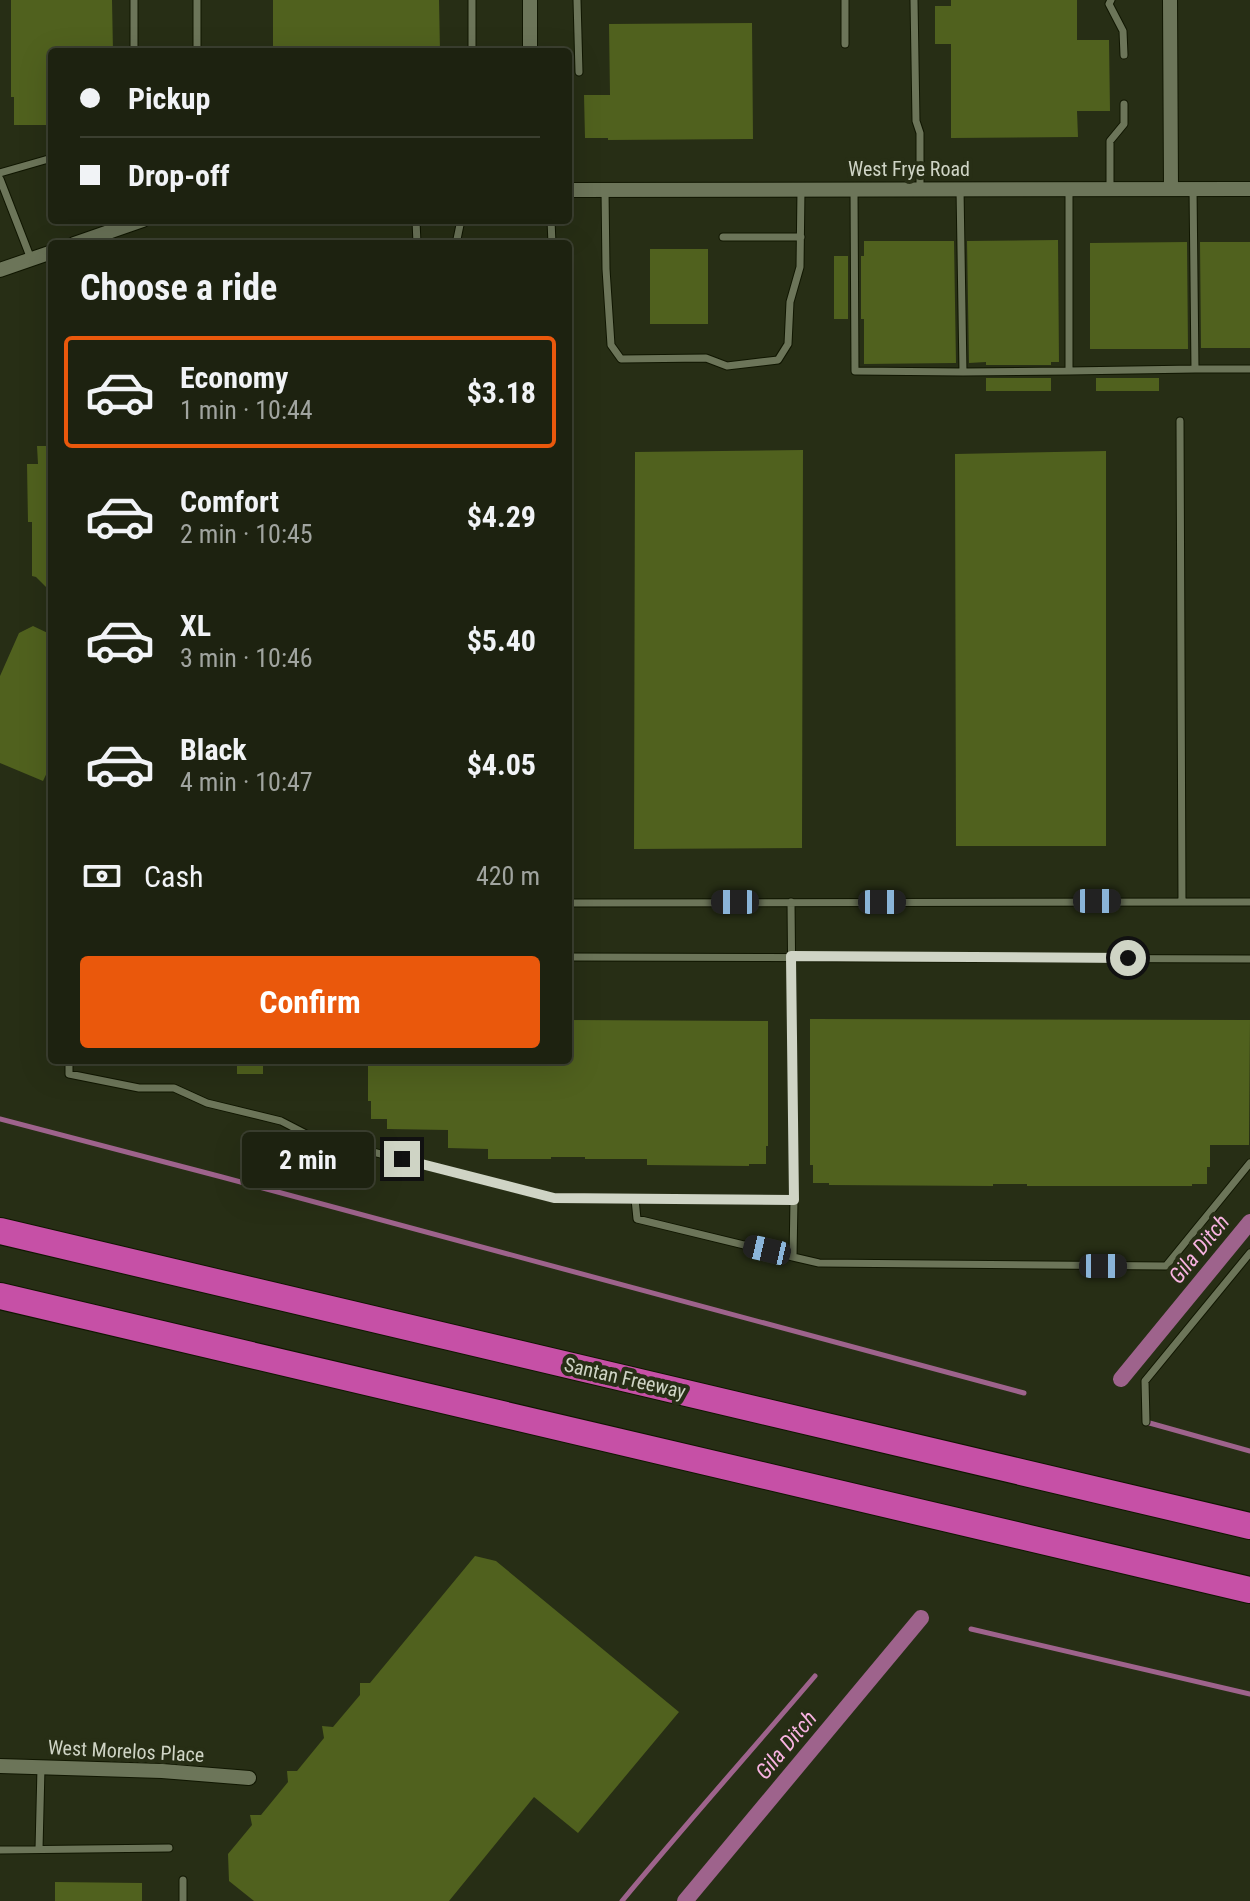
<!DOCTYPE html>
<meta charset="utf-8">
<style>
body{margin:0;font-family:"Roboto Condensed",sans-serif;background:#2a2f1e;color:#f1f3f6;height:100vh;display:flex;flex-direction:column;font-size:30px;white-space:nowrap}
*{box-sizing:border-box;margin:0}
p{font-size:26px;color:#a0a49f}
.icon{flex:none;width:44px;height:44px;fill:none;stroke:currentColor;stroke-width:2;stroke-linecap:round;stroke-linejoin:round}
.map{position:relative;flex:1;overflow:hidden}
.details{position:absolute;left:48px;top:240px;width:524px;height:824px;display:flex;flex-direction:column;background:#1d2210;border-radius:8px;box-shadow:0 8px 32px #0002,0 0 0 2px #3b3f30}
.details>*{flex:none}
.top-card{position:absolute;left:48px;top:48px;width:524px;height:176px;border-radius:8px;box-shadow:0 8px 32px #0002,0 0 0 2px #3b3f30;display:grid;align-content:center;height:176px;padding:0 32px;background:#1d2210}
.end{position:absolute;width:36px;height:36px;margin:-18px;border:10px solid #cfd4c5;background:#111;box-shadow:0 0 0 4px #111}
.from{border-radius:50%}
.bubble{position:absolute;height:56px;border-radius:8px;background:#1d2210;box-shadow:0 8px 32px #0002,0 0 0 2px #3b3f30;font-size:26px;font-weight:700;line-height:56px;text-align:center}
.car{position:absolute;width:24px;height:48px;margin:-24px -12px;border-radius:10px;box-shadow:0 0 6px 2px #0007;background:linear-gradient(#222 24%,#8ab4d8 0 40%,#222 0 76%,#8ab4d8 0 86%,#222 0)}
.top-card b{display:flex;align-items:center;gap:28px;height:76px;font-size:30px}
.top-card b+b{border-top:2px solid #3b3f30}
.top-card i{width:20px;height:20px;background:#f1f3f6}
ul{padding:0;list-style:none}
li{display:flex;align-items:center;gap:24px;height:112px;margin:0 16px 12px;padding:0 16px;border:4px solid transparent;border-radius:8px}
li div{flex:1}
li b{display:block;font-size:30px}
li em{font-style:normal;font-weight:700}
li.on{border-color:#ea580c}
li>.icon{width:72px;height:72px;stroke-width:1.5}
h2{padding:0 32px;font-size:36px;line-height:96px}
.pay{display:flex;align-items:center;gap:20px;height:88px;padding:0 32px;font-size:30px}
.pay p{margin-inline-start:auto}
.primary-button{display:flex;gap:16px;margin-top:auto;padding:16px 32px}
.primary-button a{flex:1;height:92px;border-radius:8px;background:#ea580c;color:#fff;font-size:32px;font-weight:700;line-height:92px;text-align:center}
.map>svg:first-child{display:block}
</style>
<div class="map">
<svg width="1250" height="1901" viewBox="0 0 1250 1901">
<rect width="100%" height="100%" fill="#272e15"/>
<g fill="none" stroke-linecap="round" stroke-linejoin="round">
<!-- stream -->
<path stroke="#9e638c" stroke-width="5" d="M0,1119L222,1177L1024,1393
M1146,1422L1250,1451
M971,1629L1250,1694
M622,1901C685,1825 751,1751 815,1676"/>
<!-- canal -->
<path stroke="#9e638c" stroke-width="16" d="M1121,1379L1250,1222
M685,1901L921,1618"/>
</g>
<!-- building -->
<path fill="#50611e" d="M11,0H112L113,52H52V125H14V97H11Z
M273,0H439L440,52H273Z
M951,0H1077V40H1109L1110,111H1077L1078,137L951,138V44H935V6H951Z
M752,23L753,139L608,140V138H585L584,95H610L609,24Z
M1058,240L1059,362H1051V365H986V362L969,363L967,241Z
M864,241H954L956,363L864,364V319H861V256H864Z
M1187,242L1188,349H1090V243Z
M1200,242H1250V348H1201Z
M650,249H708V324H650Z
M834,256H848V319H834Z
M986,378H1051V391H986Z
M1096,378H1159V391H1096Z
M37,446H52V593L36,577L32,576V522H28L27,464H38Z
M803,450L802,848L634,849L635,452Z
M1106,451V846H956L955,454Z
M33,626L52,635V762L43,781L0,763V676L19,633Z
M810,1019L1250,1020L1249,1145H1210V1167H1207V1184H1192V1186H1027V1184H993V1186L829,1185V1183H813V1165H810Z
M568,1020L768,1021V1146H766V1164H749V1166L647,1165V1159H585V1157H551V1159H488V1149L448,1148V1130L387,1129V1119H371V1101H368V1060H568Z
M237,1060H263V1074H237Z
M475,1556L496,1561L679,1712L578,1833L534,1797L449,1901H254L229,1881L228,1854L252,1825L250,1815H261L288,1782L287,1771H297L324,1738L322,1726L333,1727L360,1695V1683H370Z
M55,1882L142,1883V1901H55Z"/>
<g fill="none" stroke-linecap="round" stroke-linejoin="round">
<defs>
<path id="service" d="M197,0V52
M577,0L579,72
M845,0V44
M914,0L916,121L920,133V189
M1111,0L1109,4L1123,31L1124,55
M134,52V0
M472,52V0
M0,173L52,158
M0,179L31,259
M1110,188V141L1124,124V104
M854,189L855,371L963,372L960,189
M605,190L606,269L611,345L621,359L706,358L727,366L778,360L788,344L790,302L800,267L801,190
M416,220L417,244
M551,220L552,244
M723,237H801
M456,244L461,220
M1195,369H1250
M1069,371L1195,369L1193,188
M963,372L1069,371V188
M1180,421L1182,902
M568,903L1250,902
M568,957L1250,959
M69,1060V1074L139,1088H174L207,1103L281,1121L310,1136L554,1198L794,1200L791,902
M635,1199L637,1219L793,1257L794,1200
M793,1257L819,1263L1166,1266L1250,1163
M1146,1422L1145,1381L1250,1253
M39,1849L41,1768
M0,1850L169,1848
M183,1901V1880"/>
<path id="minor" d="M530,0V52
M1170,0L1171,188
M568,190L1250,189
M74,244L143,220
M0,270L52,252
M0,1766L162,1771L249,1778"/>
<path id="motorway" d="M0,1231L1250,1526
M0,1296L1250,1590"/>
</defs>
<!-- service casing -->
<use href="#service" stroke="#101601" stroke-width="9"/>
<!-- minor casing -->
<use href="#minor" stroke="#101601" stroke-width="16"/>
<!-- motorway casing -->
<use href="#motorway" stroke="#101601" stroke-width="28"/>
<!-- service -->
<use href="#service" stroke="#6c7559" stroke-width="7"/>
<!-- minor -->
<use href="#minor" stroke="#6c7559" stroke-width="14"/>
<!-- motorway -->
<use href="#motorway" stroke="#c650a6" stroke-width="26"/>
</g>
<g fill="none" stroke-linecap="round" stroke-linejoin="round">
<!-- route -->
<path stroke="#cfd4c5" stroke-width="10" d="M402,1159L554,1198L794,1200L791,956L1128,958"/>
</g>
<g text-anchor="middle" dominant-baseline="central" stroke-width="8" stroke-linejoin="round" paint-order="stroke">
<!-- street labels -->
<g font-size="20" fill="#cfd4c5" stroke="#272e15">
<text x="909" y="169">West Frye Road</text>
<text transform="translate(625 1378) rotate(13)">Santan Freeway</text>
<text transform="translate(126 1751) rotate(3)">West Morelos Place</text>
</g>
<!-- water labels -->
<g font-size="22" font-style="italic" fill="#f8b3e1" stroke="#272e15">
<text transform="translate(1199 1249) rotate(-51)">Gila Ditch</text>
<text transform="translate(786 1745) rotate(-50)">Gila Ditch</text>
</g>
</g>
</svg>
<i class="end from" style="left:1128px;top:958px"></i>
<i class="end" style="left:402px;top:1159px"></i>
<div class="bubble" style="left:242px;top:1132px;width:132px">2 min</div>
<i class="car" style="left:1097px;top:901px;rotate:90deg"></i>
<i class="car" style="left:735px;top:902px;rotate:270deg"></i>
<i class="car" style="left:882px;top:902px;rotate:90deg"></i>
<i class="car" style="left:767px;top:1250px;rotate:283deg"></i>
<i class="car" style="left:1103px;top:1266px;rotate:90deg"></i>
<div class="top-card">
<b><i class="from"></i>Pickup</b>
<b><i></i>Drop-off</b>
</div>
<section class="details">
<h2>Choose a ride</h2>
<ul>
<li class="on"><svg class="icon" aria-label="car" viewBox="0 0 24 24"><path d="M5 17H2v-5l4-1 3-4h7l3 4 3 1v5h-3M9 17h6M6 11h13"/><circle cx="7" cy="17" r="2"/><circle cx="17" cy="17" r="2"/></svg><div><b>Economy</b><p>1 min · 10:44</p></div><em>$3.18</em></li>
<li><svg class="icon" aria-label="car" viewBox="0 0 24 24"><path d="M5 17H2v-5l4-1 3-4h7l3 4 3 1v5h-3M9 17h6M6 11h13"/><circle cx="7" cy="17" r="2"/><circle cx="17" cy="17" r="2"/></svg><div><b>Comfort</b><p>2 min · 10:45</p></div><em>$4.29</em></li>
<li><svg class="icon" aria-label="car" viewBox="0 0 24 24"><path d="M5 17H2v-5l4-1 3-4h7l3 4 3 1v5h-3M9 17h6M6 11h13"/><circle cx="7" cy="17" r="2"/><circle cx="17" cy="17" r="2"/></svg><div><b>XL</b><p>3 min · 10:46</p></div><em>$5.40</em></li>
<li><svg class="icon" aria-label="car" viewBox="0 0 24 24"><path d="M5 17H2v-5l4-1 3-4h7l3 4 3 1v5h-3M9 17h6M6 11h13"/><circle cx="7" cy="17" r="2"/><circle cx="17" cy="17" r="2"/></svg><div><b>Black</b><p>4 min · 10:47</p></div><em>$4.05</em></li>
</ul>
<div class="pay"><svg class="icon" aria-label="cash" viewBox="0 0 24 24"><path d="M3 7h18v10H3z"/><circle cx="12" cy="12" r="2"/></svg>Cash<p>420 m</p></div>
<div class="primary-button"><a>Confirm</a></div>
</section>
</div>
